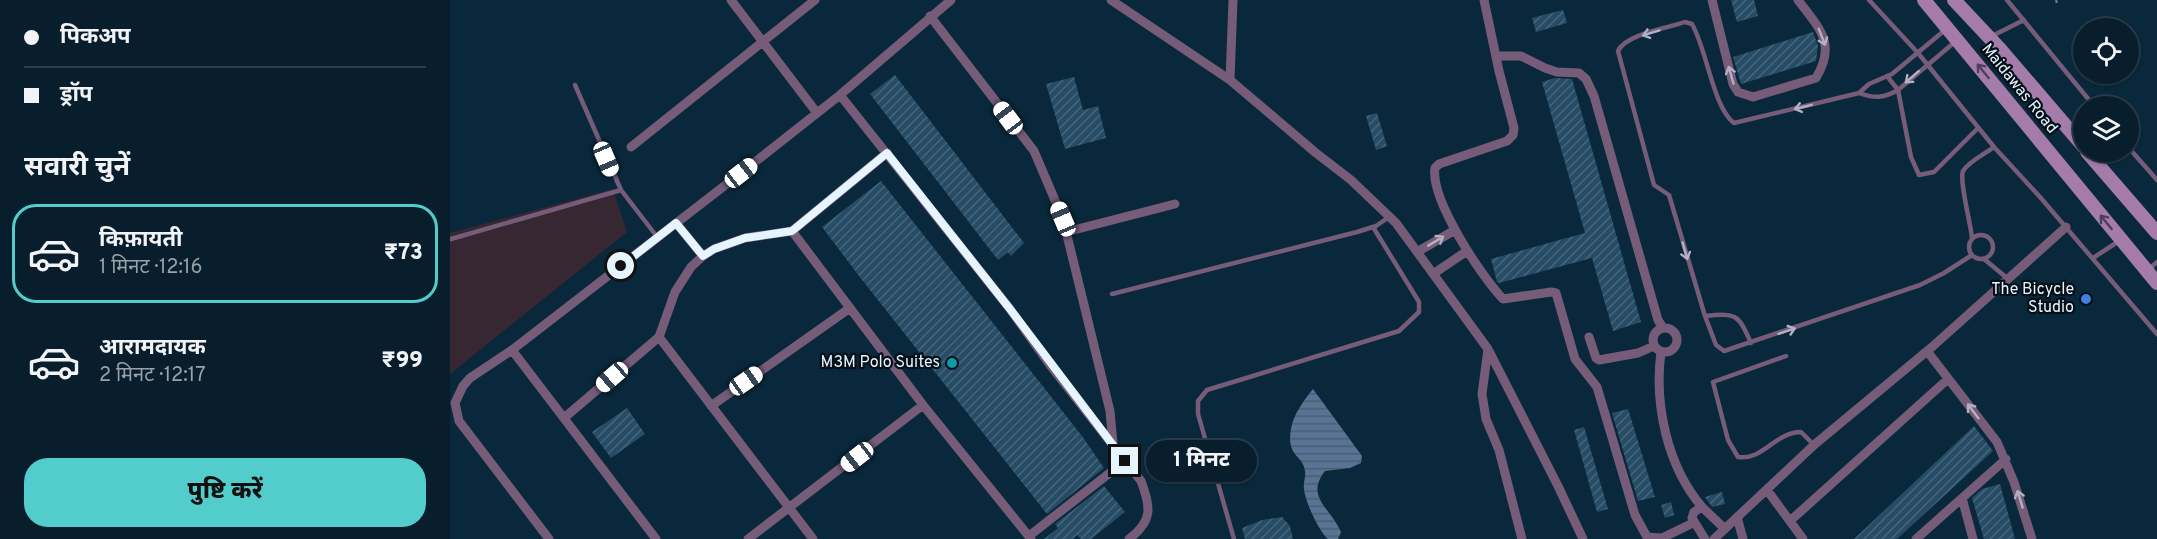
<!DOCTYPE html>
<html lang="hi">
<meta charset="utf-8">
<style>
body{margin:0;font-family:Overpass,"Noto Sans Devanagari",sans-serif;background:#112734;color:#f1f3f6;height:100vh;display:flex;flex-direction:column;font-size:22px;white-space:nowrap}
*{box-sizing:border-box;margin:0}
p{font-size:20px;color:#98a2a9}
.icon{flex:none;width:33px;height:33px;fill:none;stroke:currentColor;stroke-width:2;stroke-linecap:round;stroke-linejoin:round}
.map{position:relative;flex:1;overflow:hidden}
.details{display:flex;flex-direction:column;background:#081e2c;width:450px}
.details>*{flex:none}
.banner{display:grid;align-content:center;height:132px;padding:0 24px;background:#081e2c}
.controls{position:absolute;left:1623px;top:18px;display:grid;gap:12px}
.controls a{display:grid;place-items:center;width:66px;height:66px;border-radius:50%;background:#081e2c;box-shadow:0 2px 4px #0004,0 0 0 2px #293c48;font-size:30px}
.end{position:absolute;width:27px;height:27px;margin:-14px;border:8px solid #e6f4fe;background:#111;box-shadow:0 0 0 3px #111}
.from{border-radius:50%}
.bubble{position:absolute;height:42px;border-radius:21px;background:#081e2c;box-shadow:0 2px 4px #0004,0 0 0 2px #293c48;font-size:20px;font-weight:800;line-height:42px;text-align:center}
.car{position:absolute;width:18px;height:36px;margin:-18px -9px;border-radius:8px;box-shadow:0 0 4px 2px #0007;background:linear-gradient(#fff 24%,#345 0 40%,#fff 0 76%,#345 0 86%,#fff 0)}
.banner b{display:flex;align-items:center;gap:21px;height:57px;font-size:22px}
.banner b+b{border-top:2px solid #293c48}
.banner i{width:15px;height:15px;background:#f1f3f6}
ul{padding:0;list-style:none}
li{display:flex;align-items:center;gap:18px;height:99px;margin:0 12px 9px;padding:0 12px;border:3px solid transparent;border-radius:24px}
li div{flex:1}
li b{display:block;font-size:22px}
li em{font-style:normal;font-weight:800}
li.current{border-color:#52cdcc}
li>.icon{width:54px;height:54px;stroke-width:1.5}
h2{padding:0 24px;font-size:27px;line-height:72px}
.primary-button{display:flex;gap:12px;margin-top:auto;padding:12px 24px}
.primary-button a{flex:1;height:69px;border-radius:24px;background:#52cdcc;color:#111;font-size:24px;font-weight:800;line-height:69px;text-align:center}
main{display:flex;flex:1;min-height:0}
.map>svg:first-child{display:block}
</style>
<main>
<section class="details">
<div class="banner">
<b><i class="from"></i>पिकअप</b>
<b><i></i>ड्रॉप</b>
</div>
<h2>सवारी चुनें</h2>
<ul>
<li class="current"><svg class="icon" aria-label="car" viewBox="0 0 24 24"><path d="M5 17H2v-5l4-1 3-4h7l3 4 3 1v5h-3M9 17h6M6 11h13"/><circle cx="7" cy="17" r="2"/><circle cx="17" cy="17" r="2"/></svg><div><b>किफ़ायती</b><p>1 मिनट · 12:16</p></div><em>₹73</em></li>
<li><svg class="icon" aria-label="car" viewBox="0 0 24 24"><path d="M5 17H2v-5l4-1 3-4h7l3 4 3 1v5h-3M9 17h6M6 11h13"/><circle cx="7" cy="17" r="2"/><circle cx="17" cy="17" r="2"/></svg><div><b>आरामदायक</b><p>2 मिनट · 12:17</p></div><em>₹99</em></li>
</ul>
<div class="primary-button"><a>पुष्टि करें</a></div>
</section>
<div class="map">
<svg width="1707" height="539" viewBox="0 0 1707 539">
<defs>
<pattern id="water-rules" width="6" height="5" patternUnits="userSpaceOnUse" patternTransform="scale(1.5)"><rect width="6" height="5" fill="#587393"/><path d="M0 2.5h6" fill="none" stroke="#4e5e70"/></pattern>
<pattern id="building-hatch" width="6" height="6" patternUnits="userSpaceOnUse" patternTransform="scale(1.5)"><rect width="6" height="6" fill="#274c65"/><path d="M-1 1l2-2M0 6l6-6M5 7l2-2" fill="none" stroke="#46667c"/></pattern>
</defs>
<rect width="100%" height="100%" fill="#0a283b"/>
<!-- education -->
<path fill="#362732" d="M163,189L177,232L0,374V233Z"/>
<!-- water -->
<path fill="url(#water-rules)" d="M863,389L912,456L911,463L900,468L875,471C855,497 880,507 891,532L888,539H878C869,532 855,501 854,489C853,483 856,477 855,471C853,455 836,457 841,429C843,415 854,400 863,389Z"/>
<!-- building -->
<path fill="url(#building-hatch)" d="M1281,0H1304L1308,16L1287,22Z
M1113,10L1117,23L1086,32L1082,18Z
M1363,32L1368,46L1366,61L1291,84L1283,57Z
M445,75L574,243L561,256L558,252L548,260L420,94Z
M624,77L633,110L648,106L656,138L615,149L596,84Z
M1105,78L1122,79L1191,322L1163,331L1142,258L1049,283L1047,282L1041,259L1135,233L1092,82Z
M927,113L937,146L926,150L916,116Z
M431,181L632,436L654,468L597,514L409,276L372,227Z
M177,408L195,434L161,458L142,432Z
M1178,409L1205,497L1188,501L1162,413Z
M1524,426L1543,451L1447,539H1404Z
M1134,427L1158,509L1147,512L1124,430Z
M1550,484L1565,539H1534L1522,498L1532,489Z
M654,486L675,512L641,539H631L627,535L623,539H594L608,528L605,524Z
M1272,492L1275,504L1262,507L1255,497Z
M1221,502L1224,515L1215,518L1211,505Z
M832,517L840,526L843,539H795L792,528L812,520Z"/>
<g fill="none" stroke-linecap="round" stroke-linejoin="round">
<!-- path -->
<path stroke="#718897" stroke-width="2" stroke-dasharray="3 4.5" stroke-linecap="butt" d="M1606,0L1608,7"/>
<!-- lane -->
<path stroke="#765c79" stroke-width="4.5" d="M1419,0L1468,53L1544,147L1590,197L1707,334
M1557,0L1644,106
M1495,30L1442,74L1419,84L1409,93L1284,123C1263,107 1257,50 1242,24L1235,22C1218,28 1176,34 1168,51L1204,185L1219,195L1255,316L1266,345L1274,351L1470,285L1494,273L1522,255
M1542,36L1574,20
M1437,76L1448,90L1461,157L1469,175L1484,172L1528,128
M125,85L171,190L208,238
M1409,93C1425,99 1434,98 1448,90L1506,41
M1678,147L1707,180
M1519 247a12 12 0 1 1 24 0a12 12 0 1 1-24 0Z
M1522,238C1521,225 1509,180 1513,171C1519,161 1535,154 1544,147
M1,239L171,190
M1643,258L1669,241
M1534,259L1557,278
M1699,269L1707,262
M662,294L907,232L926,226L939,217
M1255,316C1287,313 1288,314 1301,343
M1336,356L1263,382L1278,440L1288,457C1313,461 1325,432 1351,432L1364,445
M784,539L748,414V401L757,390L949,331L969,312V302L923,227"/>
<!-- street -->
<path stroke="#765c79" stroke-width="9" d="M281,0L367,113
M661,0L780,80L866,153L901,180L946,223L1038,349L1032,394L1036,419L1049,450L1072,539
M1034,0L1049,71L1064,128L1063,135L1057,141L989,164L985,168C980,199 1031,276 1053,299L1101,292L1106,293L1125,359L1147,387L1185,515L1197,537L1212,538L1243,523
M1262,0L1283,84L1288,92L1303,97L1366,78C1387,43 1369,28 1348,0
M480,16L584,151L613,219L660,411L663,444
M1047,56H1071L1095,68L1107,72L1129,73L1136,79L1144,96L1208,320L1213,328
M780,80L783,0
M390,95L560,309L600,365L691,481C701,507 703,521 679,539
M181,147L365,0
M226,223L253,256
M342,231L473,405L581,539
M616,232L725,204
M967,252L1005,230
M983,274L1017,251
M1203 340a12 12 0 1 1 24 0a12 12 0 1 1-24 0Z
M1139,337L1146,358L1149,360L1188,353L1204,346
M62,350L206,539
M1039,351L1108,486L1133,539
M1477,351L1547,442L1564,482L1582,539
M1211,352C1204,404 1217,466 1252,507
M261,406L400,308
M114,418L209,337
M1317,490L1353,539
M1512,498L1523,539
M1287,517L1293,539
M1340,521L1498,379
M579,536L675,461
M99,539L9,421L5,403L13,386L20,378L62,350L291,173L390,95L501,0
M298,539L473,405
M363,539L209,337L225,292L241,267L253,256L264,249L295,238L342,231L437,153
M1255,539L1242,518L1244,512L1252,507L1275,529
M1264,539L1364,445L1482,347L1616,227
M1466,539L1556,459"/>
<!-- secondary -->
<path stroke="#a47ba9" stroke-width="14" d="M1474,0L1707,283
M1504,0L1550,49L1634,147
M1637,152L1707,233"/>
</g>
<!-- one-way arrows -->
<defs><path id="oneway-shaft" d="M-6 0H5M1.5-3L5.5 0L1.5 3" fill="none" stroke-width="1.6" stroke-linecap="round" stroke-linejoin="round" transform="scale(1.5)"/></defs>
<g stroke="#b4b0c2">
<use href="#oneway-shaft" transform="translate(1201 33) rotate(163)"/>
<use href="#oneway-shaft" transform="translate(1372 37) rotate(68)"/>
<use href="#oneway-shaft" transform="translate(1281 75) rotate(-106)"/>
<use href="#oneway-shaft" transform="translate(1462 77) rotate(139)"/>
<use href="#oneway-shaft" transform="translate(1353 107) rotate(166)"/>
<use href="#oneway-shaft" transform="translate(986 241) rotate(-31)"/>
<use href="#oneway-shaft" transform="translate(1235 251) rotate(74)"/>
<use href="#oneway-shaft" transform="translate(1337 331) rotate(-19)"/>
<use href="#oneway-shaft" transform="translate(1523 411) rotate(-127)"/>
<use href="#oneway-shaft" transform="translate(1570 499) rotate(-107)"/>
</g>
<g stroke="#4c4059">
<use href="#oneway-shaft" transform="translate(1533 71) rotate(-129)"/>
<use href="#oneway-shaft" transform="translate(1656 222) rotate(-129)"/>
</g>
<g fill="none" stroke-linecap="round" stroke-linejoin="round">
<!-- route -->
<path stroke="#e6f4fe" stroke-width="8" d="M171,266L226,223L253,256L264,249L295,238L342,231L437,153L560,309L675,461"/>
</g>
<!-- markers -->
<circle fill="#3f7fe0" stroke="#040f18" stroke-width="2" cx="1636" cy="299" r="6"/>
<circle fill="#0f9aa8" stroke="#040f18" stroke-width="2" cx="502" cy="363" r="6"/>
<g text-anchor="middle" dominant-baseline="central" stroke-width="4.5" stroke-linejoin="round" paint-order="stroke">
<!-- street labels -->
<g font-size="16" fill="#e6f4fe" stroke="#040f18">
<text transform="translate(1569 89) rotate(51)">Maidawas Road</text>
</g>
<!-- poi labels -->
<g font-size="16" fill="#e6f4fe" stroke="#040f18" text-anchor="end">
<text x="1624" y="290">The Bicycle<tspan x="1624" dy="18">Studio</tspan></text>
<text x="490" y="363">M3M Polo Suites</text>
</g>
</g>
</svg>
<div class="controls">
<a><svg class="icon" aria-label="locate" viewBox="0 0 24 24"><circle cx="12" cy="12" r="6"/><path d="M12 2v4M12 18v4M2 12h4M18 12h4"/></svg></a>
<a><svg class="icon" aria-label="layers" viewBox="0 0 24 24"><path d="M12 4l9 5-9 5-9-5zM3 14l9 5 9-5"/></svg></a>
</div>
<i class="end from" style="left:171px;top:266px"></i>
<i class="end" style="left:675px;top:461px"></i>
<div class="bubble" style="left:696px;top:440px;width:111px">1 मिनट</div>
<i class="car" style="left:558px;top:118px;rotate:323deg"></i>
<i class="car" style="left:156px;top:159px;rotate:157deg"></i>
<i class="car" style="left:291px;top:173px;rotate:52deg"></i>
<i class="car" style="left:613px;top:219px;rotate:337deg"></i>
<i class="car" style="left:162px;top:377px;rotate:229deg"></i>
<i class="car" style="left:296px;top:381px;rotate:55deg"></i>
<i class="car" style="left:407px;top:457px;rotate:232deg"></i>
</div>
</main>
